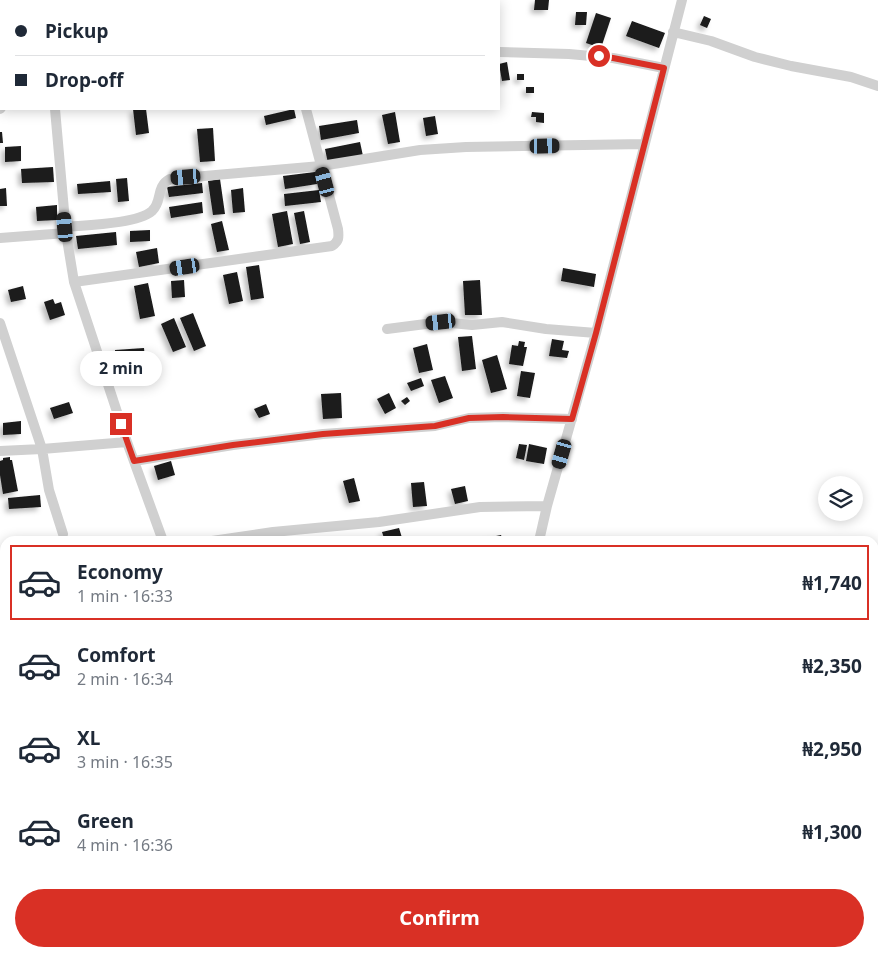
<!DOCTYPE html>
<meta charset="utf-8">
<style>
body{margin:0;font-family:"Noto Sans",sans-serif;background:#f2f2f3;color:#1f2937;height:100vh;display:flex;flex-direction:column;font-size:19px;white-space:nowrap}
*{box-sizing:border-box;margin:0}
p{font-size:16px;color:#747a83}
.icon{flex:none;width:28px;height:28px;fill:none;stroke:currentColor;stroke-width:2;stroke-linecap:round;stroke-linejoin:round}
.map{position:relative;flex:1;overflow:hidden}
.side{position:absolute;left:0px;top:536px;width:879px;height:421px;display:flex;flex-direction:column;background:#fff;border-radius:15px 15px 0 0;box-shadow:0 2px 12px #0003}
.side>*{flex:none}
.banner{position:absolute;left:0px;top:0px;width:500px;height:110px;box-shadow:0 2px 12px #0003;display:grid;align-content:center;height:110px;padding:0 15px;background:#fff}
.buttons{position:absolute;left:818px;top:476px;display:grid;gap:10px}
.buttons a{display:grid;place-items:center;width:45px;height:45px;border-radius:50%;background:#fff;box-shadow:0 2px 12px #0003;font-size:25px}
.end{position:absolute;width:22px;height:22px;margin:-11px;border:6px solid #d93025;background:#fff;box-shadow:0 0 0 2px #fff}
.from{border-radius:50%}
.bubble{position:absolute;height:35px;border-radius:18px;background:#fff;box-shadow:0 2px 12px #0003;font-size:16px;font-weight:700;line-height:35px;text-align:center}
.car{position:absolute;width:15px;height:30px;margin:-15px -8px;border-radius:6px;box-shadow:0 0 4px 1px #0007;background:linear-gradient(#222 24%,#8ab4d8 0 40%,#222 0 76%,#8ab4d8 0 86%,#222 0)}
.banner b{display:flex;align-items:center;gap:18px;height:48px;font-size:19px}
.banner b+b{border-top:1px solid #e0e1e3}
.banner i{width:12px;height:12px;background:#1f2937}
ul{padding:9px 0 0;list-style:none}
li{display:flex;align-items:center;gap:15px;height:75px;margin:0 10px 8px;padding:0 5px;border:2px solid transparent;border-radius:0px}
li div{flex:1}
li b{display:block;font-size:19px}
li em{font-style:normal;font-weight:700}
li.active{border-color:#d93025}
li>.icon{width:45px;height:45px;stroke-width:1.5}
.action{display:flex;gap:10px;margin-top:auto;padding:10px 15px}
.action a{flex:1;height:58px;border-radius:30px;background:#d93025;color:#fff;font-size:20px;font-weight:700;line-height:58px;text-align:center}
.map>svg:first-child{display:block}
</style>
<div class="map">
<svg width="878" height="957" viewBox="0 0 878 957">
<defs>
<filter id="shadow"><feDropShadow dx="-3.5" dy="3.5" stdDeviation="2.5" flood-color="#0004"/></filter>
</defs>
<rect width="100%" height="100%" fill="#fff"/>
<!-- building -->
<path fill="#1a1a1a" filter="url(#shadow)" d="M535,0H549L548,10H534Z
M576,12H587L586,25H575Z
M596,13L611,18L601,48L586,43Z
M704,16L711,19L707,28L700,25Z
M632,21L665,33L659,48L626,36Z
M507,62L510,80L502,81L499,64Z
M517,74H524V80H517Z
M526,87H534V93H526Z
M133,109H146L149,133L136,135Z
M294,109L296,118L266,125L264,116Z
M395,112L400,142L388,144L382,115Z
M532,112L544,113V123L536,122V117H531Z
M435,116L438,134L426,136L423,118Z
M357,120L359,133L321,140L319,126Z
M213,128L215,161L200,162L197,129Z
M0,132H2L3,143H0Z
M360,142L363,156L328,163L325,149Z
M21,146V161L5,162V147Z
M53,167L54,182L22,183L21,169Z
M315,172L317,184L285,189L283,176Z
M127,178L129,201L118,202L116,179Z
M220,179L225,214L213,215L208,181Z
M110,181L111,192L78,194L77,184Z
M202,183L203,193L169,197L167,187Z
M6,188L7,206H0V189Z
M243,188L245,212L233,213L231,190Z
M319,190L321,202L285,206L284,194Z
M202,202L203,213L171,218L169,207Z
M57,205V220L37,221L36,207Z
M287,211L293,244L278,247L272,214Z
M304,211L310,242L300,244L294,213Z
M222,221L229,250L217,252L211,224Z
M150,230V241L130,242V231Z
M116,232L117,245L78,249L76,236Z
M157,248L159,263L139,267L136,252Z
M259,265L264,298L251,300L246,267Z
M563,268L596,274L594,287L561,281Z
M237,272L243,301L229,304L223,275Z
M184,280L185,297L172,298L171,281Z
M480,280L482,315H465L463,281Z
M148,283L155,316L140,319L134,286Z
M23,286L26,299L11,302L8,290Z
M53,299L55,304L61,302L65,315L50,320L44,302Z
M193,313L206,346L194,351L180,318Z
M174,318L186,347L173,352L161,324Z
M472,336L476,369L462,371L458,337Z
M552,339L564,341L562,350L569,351L567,358L549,356Z
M519,341L525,342L524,347H527L523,366L509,364L512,345L518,346Z
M427,344L433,370L419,373L413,348Z
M144,348L145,360L116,362L115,350Z
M497,355L507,389L491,393L482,360Z
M521,371L535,373L530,398L517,396Z
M445,376L453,398L439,403L431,380Z
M421,378L424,386L411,391L407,383Z
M341,393L342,418L323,419L321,394Z
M389,393L396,408L385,414L377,399Z
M407,397L410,401L405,405L401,401Z
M69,402L73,413L54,419L50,408Z
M266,404L270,414L259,418L254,409Z
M21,421V434L3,435V423Z
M519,444L527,445L524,460L516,458Z
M529,444L547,448L544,464L526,461Z
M10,457V460H12L18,491L3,494L0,475V461L3,460V458Z
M171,461L175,475L158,480L154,466Z
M354,478L360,501L349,503L343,481Z
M424,482L427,506L413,507L411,483Z
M465,486L468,501L455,504L451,489Z
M40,495L41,507L9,509L8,498Z
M399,528L403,541H385L382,532Z
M501,535L503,541H476V540Z
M5,572V587H0V573Z
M0,640L4,651L0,652Z
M5,789V816L4,817L0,801V791Z
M4,922L5,952L12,953L1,957L0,924Z
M89,952H99L100,957H74Z
M292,952H310L311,957H294Z
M30,953L31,957H18Z"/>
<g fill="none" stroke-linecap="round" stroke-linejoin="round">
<!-- service -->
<path stroke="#d0d0d0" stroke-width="5" d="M546,952L554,957"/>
<!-- minor -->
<path stroke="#d0d0d0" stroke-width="10" d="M273,0V1
M28,1L38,0
M0,5H1
M673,32L711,41L755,57L791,66L851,77L878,86
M499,52L569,54L613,58L664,68
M0,109L1,108
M55,109L66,233L74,282L127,442
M65,227C86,225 137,224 152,211C163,201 155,187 170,179L321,166L420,150L466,147L644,144
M0,238L66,233
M74,282L332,246C339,241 339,238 338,229L306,109
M0,323L42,449L49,490L63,534
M387,329L441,322L472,325L502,322L546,329L596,333
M0,451L42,449L127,442L163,541
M134,461L233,445L323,434L435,426L469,418L503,417L572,419
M212,541L273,532L379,522L480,507L547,506
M539,541L547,506L596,333L682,0
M0,616L5,631
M0,908L5,906
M41,952L42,957
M104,952L112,957
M121,957L144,952
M432,957L433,952"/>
</g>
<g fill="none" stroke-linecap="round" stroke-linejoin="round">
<!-- route -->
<path stroke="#d93025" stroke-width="6" d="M121,424L134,461L233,445L323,434L435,426L469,418L503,417L572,419L596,333L664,68L613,58L599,56"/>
</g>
</svg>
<div class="buttons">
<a><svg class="icon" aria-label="layers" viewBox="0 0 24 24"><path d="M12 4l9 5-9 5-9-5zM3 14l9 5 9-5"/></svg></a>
</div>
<i class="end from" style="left:599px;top:56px"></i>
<i class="end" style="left:121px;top:424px"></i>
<div class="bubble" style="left:80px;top:351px;width:82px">2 min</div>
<i class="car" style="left:545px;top:146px;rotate:89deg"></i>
<i class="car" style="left:186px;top:177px;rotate:265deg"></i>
<i class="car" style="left:325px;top:182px;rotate:345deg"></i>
<i class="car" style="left:65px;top:227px;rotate:355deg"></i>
<i class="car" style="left:185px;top:267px;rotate:261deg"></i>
<i class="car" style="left:441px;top:322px;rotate:264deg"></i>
<i class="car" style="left:562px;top:454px;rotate:196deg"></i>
<div class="banner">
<b><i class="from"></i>Pickup</b>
<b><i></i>Drop-off</b>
</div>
<section class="side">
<ul>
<li class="active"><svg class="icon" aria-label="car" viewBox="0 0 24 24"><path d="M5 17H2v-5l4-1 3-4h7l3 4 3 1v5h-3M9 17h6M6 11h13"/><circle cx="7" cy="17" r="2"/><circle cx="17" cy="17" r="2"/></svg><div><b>Economy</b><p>1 min · 16:33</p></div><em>₦1,740</em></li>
<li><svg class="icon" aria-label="car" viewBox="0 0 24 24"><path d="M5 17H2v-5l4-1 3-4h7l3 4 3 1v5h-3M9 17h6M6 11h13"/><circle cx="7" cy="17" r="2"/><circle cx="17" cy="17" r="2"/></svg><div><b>Comfort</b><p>2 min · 16:34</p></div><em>₦2,350</em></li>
<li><svg class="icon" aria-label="car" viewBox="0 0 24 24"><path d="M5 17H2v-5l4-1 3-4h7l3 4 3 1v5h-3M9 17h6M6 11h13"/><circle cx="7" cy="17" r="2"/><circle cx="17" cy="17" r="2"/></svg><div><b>XL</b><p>3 min · 16:35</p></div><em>₦2,950</em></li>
<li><svg class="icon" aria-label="car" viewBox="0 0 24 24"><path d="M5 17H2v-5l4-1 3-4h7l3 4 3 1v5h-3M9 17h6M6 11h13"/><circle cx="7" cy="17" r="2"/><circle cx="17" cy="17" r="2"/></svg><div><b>Green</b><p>4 min · 16:36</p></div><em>₦1,300</em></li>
</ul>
<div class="action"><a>Confirm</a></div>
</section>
</div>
